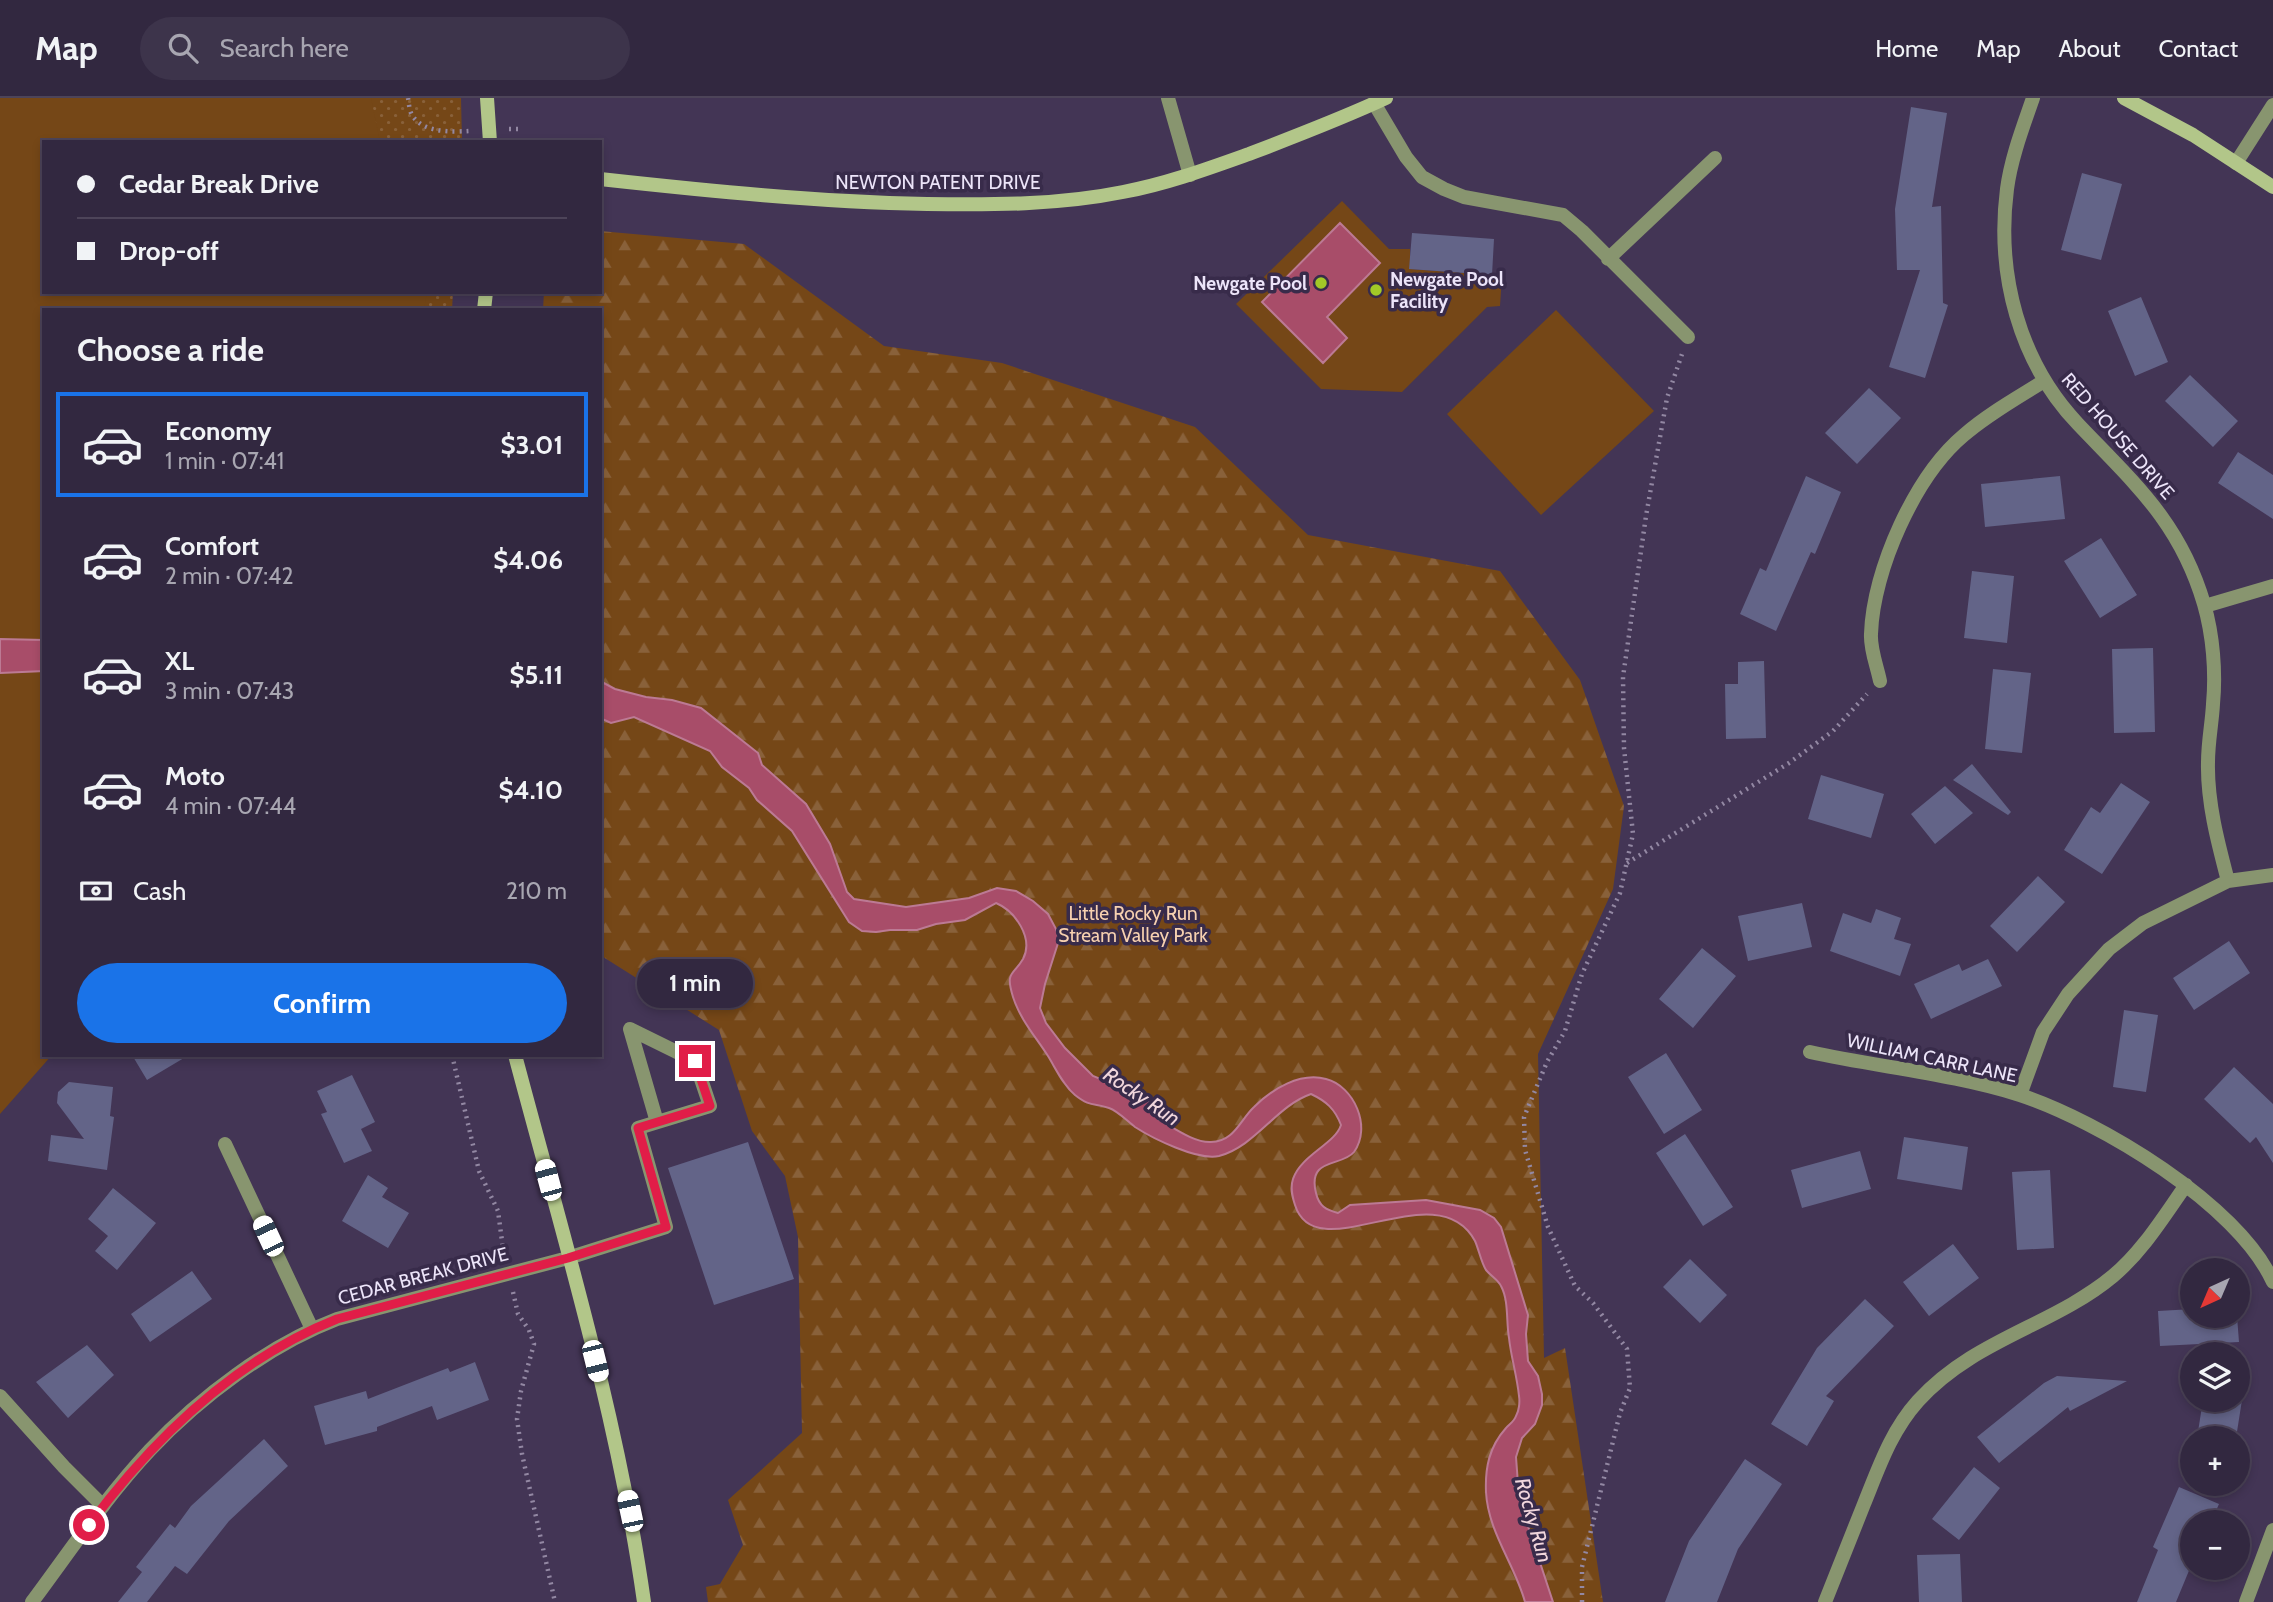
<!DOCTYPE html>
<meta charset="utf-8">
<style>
body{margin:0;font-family:Cabin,sans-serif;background:#3d344b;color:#f1f3f6;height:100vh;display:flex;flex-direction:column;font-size:26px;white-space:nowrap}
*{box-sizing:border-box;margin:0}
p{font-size:23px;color:#a8a6b1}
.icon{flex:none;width:38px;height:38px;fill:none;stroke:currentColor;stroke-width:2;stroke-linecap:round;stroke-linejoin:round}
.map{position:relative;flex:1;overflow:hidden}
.drawer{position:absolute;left:42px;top:210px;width:560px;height:749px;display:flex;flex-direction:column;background:#322840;border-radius:0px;box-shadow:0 4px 10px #0003,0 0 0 2px #4d4459}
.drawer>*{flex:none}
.top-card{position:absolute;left:42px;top:42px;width:560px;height:154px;border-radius:0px;box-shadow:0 4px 10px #0003,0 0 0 2px #4d4459;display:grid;align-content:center;height:154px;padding:0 35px;background:#322840}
.needle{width:46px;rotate:224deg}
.buttons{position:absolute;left:2180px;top:1160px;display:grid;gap:14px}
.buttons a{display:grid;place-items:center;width:70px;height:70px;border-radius:50%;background:#322840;box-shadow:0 4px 10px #0003,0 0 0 2px #4d4459;font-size:35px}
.end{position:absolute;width:32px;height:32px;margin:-16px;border:9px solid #e11d48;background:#fff;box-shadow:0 0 0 4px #fff}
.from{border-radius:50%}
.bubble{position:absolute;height:49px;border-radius:24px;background:#322840;box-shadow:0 4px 10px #0003,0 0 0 2px #4d4459;font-size:23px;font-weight:700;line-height:49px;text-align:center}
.car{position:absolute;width:21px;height:42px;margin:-21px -10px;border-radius:9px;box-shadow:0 0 5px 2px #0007;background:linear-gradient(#fff 24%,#345 0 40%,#fff 0 76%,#345 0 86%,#fff 0)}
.top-card b{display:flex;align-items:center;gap:24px;height:66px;font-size:26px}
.top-card b+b{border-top:2px solid #4d4459}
.top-card i{width:18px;height:18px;background:#f1f3f6}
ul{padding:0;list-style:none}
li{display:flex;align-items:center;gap:21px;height:105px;margin:0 14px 10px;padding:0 21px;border:4px solid transparent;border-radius:0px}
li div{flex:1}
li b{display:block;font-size:26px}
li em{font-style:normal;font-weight:700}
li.on{border-color:#1a73e8}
li>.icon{width:63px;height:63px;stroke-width:1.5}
h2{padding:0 35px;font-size:32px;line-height:84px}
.pay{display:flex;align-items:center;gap:18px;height:77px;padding:0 35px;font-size:26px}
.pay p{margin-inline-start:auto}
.action{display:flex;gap:14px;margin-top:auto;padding:14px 35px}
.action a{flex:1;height:80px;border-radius:42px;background:#1a73e8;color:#fff;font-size:28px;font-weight:700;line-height:80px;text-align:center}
header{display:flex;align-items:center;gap:42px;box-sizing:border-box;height:98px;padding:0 35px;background:#322840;border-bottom:2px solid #4d4459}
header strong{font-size:33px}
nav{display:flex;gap:38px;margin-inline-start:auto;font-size:24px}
.search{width:490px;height:63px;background:#3d344b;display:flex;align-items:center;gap:18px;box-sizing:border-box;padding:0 24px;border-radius:38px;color:#a8a6b1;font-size:26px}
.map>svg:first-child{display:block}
</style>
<header>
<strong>Map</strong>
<div class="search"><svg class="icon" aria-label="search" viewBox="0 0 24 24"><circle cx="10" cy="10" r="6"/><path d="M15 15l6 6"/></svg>Search here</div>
<nav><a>Home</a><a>Map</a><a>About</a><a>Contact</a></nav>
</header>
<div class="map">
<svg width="2273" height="1504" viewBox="0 0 2273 1504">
<defs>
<pattern id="grass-dots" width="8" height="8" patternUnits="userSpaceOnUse" patternTransform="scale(1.75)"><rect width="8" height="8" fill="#754717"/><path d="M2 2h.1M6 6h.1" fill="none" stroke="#89613a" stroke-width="1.8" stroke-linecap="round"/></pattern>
<pattern id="forest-firs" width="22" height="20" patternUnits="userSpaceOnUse" patternTransform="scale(1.75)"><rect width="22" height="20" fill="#754717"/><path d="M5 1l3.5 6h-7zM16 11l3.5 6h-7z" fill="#89613a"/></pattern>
</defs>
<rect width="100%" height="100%" fill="#433555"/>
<!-- grass -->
<path fill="url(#grass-dots)" d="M359,0H461L462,44H353Z
M334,194H453L452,212H332Z"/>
<!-- forest -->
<path fill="url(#forest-firs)" d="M600,133L744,146L884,248L1002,265L1195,329L1308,437L1500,473L1580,582L1624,708L1613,791L1538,956L1544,1260L1565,1250L1603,1504H708L706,1489L720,1486L743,1447L728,1402L802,1335L798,1139L785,1078L752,1033L719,932L600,857V212H543L544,194H600Z"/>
<!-- green -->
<path fill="#754717" d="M0,0H371L380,44H44V194H427L424,212H44V957H52L0,1016Z
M1342,103L1389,151H1410V171L1502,178L1500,208L1487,209L1402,294L1321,291L1236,206Z
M1556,212L1654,313L1541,417L1447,316Z"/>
<!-- water -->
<path fill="#a84d69" stroke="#bc7a94" stroke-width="2" d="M1340,125L1380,165L1327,219L1347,240L1323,265L1262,204Z
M0,541L44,542V573L0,575Z
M600,583L615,591L646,599L672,602L701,610L758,655L762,667L806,706L830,746L847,794L854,801L906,809L969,800L997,790L1016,793L1033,803L1048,816L1056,831L1059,842L1045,886L1040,910L1046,925L1065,950L1093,978L1144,999L1155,1010L1158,1021C1173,1029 1194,1045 1211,1044C1234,1044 1240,1022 1254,1009C1272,991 1300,974 1326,981C1354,988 1372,1029 1354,1054C1342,1069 1307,1059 1316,1095C1319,1108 1326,1112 1338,1115L1350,1107L1426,1102L1480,1112L1494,1120L1501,1129L1528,1217L1526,1236L1528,1263L1538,1278L1542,1296V1307L1535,1326L1522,1340L1516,1359L1518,1386L1526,1407V1422L1553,1504H1525C1515,1467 1488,1434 1486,1394C1485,1370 1489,1349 1506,1330C1509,1326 1514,1324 1516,1318C1519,1313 1520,1304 1519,1298C1517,1278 1511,1259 1509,1240C1506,1223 1509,1203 1501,1188C1498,1182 1491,1178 1486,1172C1481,1164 1479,1152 1475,1143C1437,1072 1316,1174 1295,1107C1292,1098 1290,1090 1293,1081C1301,1057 1335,1046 1341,1027C1335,1011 1326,1003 1311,996C1276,1008 1256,1048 1219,1058C1198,1063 1152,1040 1135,1029C1127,1023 1118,1013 1109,1010C1094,1005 1090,1009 1075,997C1063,987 1056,971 1048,958C1035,938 1020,921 1013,899C1005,873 1013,878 1023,861C1034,840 1015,813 996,805L965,822L936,826L917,832H890L876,834L862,833L849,824L792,733L757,702L749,690L722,669L710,653L634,619L611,625L600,620Z"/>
<!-- building -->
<path fill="#636488" d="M1911,9L1947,15L1932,109L1941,108L1943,205L1948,207L1925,280L1889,269L1920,172H1897L1895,111Z
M2082,75L2122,86L2101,162L2061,152Z
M1412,135L1494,141L1492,177L1409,171Z
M2141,199L2168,264L2135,278L2108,213Z
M2190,277L2238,323L2213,349L2165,303Z
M1869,290L1901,320L1857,366L1825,335Z
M2238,354L2273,377V421L2218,385Z
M1806,378L1841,394L1815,456L1811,454L1776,533L1740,516L1760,470L1766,473Z
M2060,378L2065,421L1985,429L1981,386Z
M2101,440L2137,497L2100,520L2064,463Z
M1972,473L2014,478L2007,545L1964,540Z
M2153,550L2155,634L2114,635L2112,551Z
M1764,563L1766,640L1726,641L1725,586H1738V564Z
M1993,571L2031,575L2022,655L1985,651Z
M1972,666L2011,714L2008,717L1953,682Z
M1821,677L1884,696L1871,740L1808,721Z
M2121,685L2150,704L2102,776L2064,752L2091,709L2100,715Z
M1945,688L1973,715L1935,746L1911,716Z
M2038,778L2065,804L2017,854L1990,828Z
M1802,805L1812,849L1748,863L1738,818Z
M1876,811L1901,820L1894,841L1911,846L1900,878L1830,853L1843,815L1871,825Z
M2229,843L2250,875L2194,912L2173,880Z
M1702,850L1736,878L1693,930L1659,901Z
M1988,861L2002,888L1931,921L1914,886L1959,866L1962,873Z
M2124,912L2158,917L2146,994L2113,989Z
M1666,955L1702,1012L1664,1036L1628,979Z
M132,957H189L147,982Z
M2234,969L2273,1006V1065L2256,1039L2250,1045L2204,1001Z
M352,977L375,1024L361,1031L372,1053L344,1065L321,1016L327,1014L317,993Z
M69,984L113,989L110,1018L114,1019L107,1072L48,1063L51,1037L84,1041L57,1005L58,994Z
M1685,1036L1733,1109L1703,1128L1656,1055Z
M1904,1039L1968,1049L1962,1092L1897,1081Z
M748,1044L794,1181L714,1207L668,1070Z
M1860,1053L1871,1091L1802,1110L1791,1072Z
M2050,1072L2054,1150L2017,1152L2012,1074Z
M368,1077L388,1090L382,1099L409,1115L388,1150L342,1123Z
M113,1090L156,1125L117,1172L95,1153L108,1138L88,1121Z
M1953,1146L1979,1180L1929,1218L1903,1184Z
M1690,1161L1727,1197L1700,1225L1663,1189Z
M192,1173L212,1201L150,1244L131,1216Z
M1865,1201L1894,1228L1826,1298L1834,1303L1807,1348L1771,1326L1817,1250Z
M2193,1211V1218H2237L2239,1244L2160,1248L2158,1213Z
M87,1247L114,1277L68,1320L36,1284Z
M475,1264L489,1302L437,1322L432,1308L377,1329V1333L325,1347L314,1308L366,1293L368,1301L448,1270L450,1274Z
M2057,1278L2127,1283L2070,1313L2068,1309L1999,1365L1977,1339L2044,1285Z
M2203,1302H2242L2236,1340H2197Z
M264,1341L288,1368L229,1423L187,1476L175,1468L147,1504H118L142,1474L136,1469L170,1426L175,1430L191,1408Z
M1745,1361L1782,1386L1738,1451L1717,1504H1665L1689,1443Z
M1974,1369L2000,1390L1959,1442L1932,1421Z
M2179,1389L2219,1406L2211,1424H2193V1463L2176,1504H2137L2158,1452L2153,1449Z
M1960,1456L1962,1504H1919L1917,1457Z"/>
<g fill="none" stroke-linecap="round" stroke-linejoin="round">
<!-- path -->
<path stroke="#9388a3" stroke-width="4.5" stroke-dasharray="2 5" stroke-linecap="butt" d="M408,0C409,5 409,12 412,17C423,35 451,34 469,33
M509,31H520
M1627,765L1789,665L1833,633L1867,596
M452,957L479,1073L498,1113L504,1158
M513,1194L518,1216L529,1232L534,1246L521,1293L517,1321L522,1356L555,1504
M1582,1504V1469L1620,1315L1630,1290L1627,1251L1593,1205L1575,1188L1548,1129L1525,1052L1524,1019L1547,964L1565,933L1582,876L1620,795L1633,736L1624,650L1623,579L1646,418L1667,300L1682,256"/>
<!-- lane -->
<path stroke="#88956f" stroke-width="14" d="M1374,5L1406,59L1422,79L1444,91L1464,99L1563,117L1582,133L1688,239
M1608,161L1715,60
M568,1160L666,1129L638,1030L710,1008L695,963L630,931L657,1024
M0,1298L64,1369L103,1408"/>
<!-- street -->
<path stroke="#88956f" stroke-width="14" d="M1168,0L1190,77
M2033,0C2023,29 2011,60 2007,91C1996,176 2019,264 2078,326C2134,385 2180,424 2204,506C2213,537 2216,574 2213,606C2212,625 2208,644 2208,664C2207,704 2218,745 2228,783
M2236,65L2273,7
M2205,508L2273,488
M1880,583C1877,568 1870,551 1871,536C1873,472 1915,378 1964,337C1988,316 2017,300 2044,283
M1810,954C1878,969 1954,976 2020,997C2099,1023 2238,1106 2273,1184
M2020,997L2043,934L2068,896L2109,851L2143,825L2228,783L2273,777
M225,1046L312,1231
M32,1504C70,1453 106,1399 150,1352C200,1299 269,1247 337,1221L568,1160
M1825,1504C1838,1471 1851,1438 1864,1406C1879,1369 1891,1333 1918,1303C1974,1241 2053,1228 2113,1178C2143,1153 2164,1118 2186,1087
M2246,1504L2273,1432"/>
<!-- secondary -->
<path stroke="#b2c689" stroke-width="14" d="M487,0L490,44
M2124,0L2193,37L2273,89
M600,81C709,93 818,104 927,106C992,107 1059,107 1123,94C1166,86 1207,71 1249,56C1296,38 1341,21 1386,0
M484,212L486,194
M515,957C563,1138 618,1319 644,1504"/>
</g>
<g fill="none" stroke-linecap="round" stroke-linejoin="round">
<!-- route -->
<path stroke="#e11d48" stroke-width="9" d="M89,1427C153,1341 236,1261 337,1221L568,1160L666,1129L638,1030L710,1008L695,963"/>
</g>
<!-- markers -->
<g fill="#a2c927" stroke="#382b4a" stroke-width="2.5">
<circle cx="1321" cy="185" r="7"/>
<circle cx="1376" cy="192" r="7"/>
</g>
<g text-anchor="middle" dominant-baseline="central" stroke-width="7" stroke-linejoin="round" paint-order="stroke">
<!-- street labels -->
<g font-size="19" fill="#ece4f9" stroke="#382b4a">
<text x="938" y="84">NEWTON PATENT DRIVE</text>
<text transform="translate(2118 338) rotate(49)">RED HOUSE DRIVE</text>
<text transform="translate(1932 960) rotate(12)">WILLIAM CARR LANE</text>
<text transform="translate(423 1178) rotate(-15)">CEDAR BREAK DRIVE</text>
</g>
<!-- poi labels -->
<g font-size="19" font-weight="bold" fill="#ece4f9" stroke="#382b4a" text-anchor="start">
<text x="1390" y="181">Newgate Pool<tspan x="1390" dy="22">Facility</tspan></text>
<text x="1307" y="185" text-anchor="end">Newgate Pool</text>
</g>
<!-- park labels -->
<g font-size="19" fill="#f7d1b0" stroke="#382b4a">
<text x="1133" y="815">Little Rocky Run<tspan x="1133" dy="22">Stream Valley Park</tspan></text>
</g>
<!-- water labels -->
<g font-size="21" font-style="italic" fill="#f1d6dc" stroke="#382b4a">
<text transform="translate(1142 998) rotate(34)">Rocky Run</text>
<text transform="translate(1534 1422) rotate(74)">Rocky Run</text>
</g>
</g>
</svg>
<div class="buttons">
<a><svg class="needle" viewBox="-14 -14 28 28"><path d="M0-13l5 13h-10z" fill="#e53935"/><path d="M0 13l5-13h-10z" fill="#a8a6b1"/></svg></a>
<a><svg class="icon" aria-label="layers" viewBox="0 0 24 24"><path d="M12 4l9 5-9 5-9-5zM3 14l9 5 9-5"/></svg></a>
<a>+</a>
<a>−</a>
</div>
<i class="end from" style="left:89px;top:1427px"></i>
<i class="end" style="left:695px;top:963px"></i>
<div class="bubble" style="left:637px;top:861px;width:116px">1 min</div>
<i class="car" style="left:548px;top:1082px;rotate:345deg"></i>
<i class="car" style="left:268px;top:1138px;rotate:335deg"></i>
<i class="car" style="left:595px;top:1263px;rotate:166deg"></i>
<i class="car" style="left:630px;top:1413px;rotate:348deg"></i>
<div class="top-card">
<b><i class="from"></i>Cedar Break Drive</b>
<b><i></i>Drop-off</b>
</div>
<section class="drawer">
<h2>Choose a ride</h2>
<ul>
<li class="on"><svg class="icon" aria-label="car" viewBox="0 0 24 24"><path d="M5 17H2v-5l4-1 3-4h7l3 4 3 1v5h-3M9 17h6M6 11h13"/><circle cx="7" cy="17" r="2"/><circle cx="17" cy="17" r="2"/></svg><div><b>Economy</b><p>1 min · 07:41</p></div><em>$3.01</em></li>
<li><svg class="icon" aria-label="car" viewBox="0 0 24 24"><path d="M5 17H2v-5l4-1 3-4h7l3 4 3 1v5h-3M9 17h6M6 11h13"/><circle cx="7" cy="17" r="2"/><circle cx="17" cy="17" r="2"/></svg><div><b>Comfort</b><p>2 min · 07:42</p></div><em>$4.06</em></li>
<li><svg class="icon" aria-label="car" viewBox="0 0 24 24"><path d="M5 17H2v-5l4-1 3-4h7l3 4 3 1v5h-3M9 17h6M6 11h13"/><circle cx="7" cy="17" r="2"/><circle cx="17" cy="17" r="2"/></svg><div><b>XL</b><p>3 min · 07:43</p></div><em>$5.11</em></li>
<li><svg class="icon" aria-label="car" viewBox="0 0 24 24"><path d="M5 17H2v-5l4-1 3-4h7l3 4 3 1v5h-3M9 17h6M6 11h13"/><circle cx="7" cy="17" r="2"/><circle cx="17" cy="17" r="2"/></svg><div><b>Moto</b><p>4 min · 07:44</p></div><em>$4.10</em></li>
</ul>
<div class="pay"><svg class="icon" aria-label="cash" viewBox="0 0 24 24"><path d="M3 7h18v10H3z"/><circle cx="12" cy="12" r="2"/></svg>Cash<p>210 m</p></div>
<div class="action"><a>Confirm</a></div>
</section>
</div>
